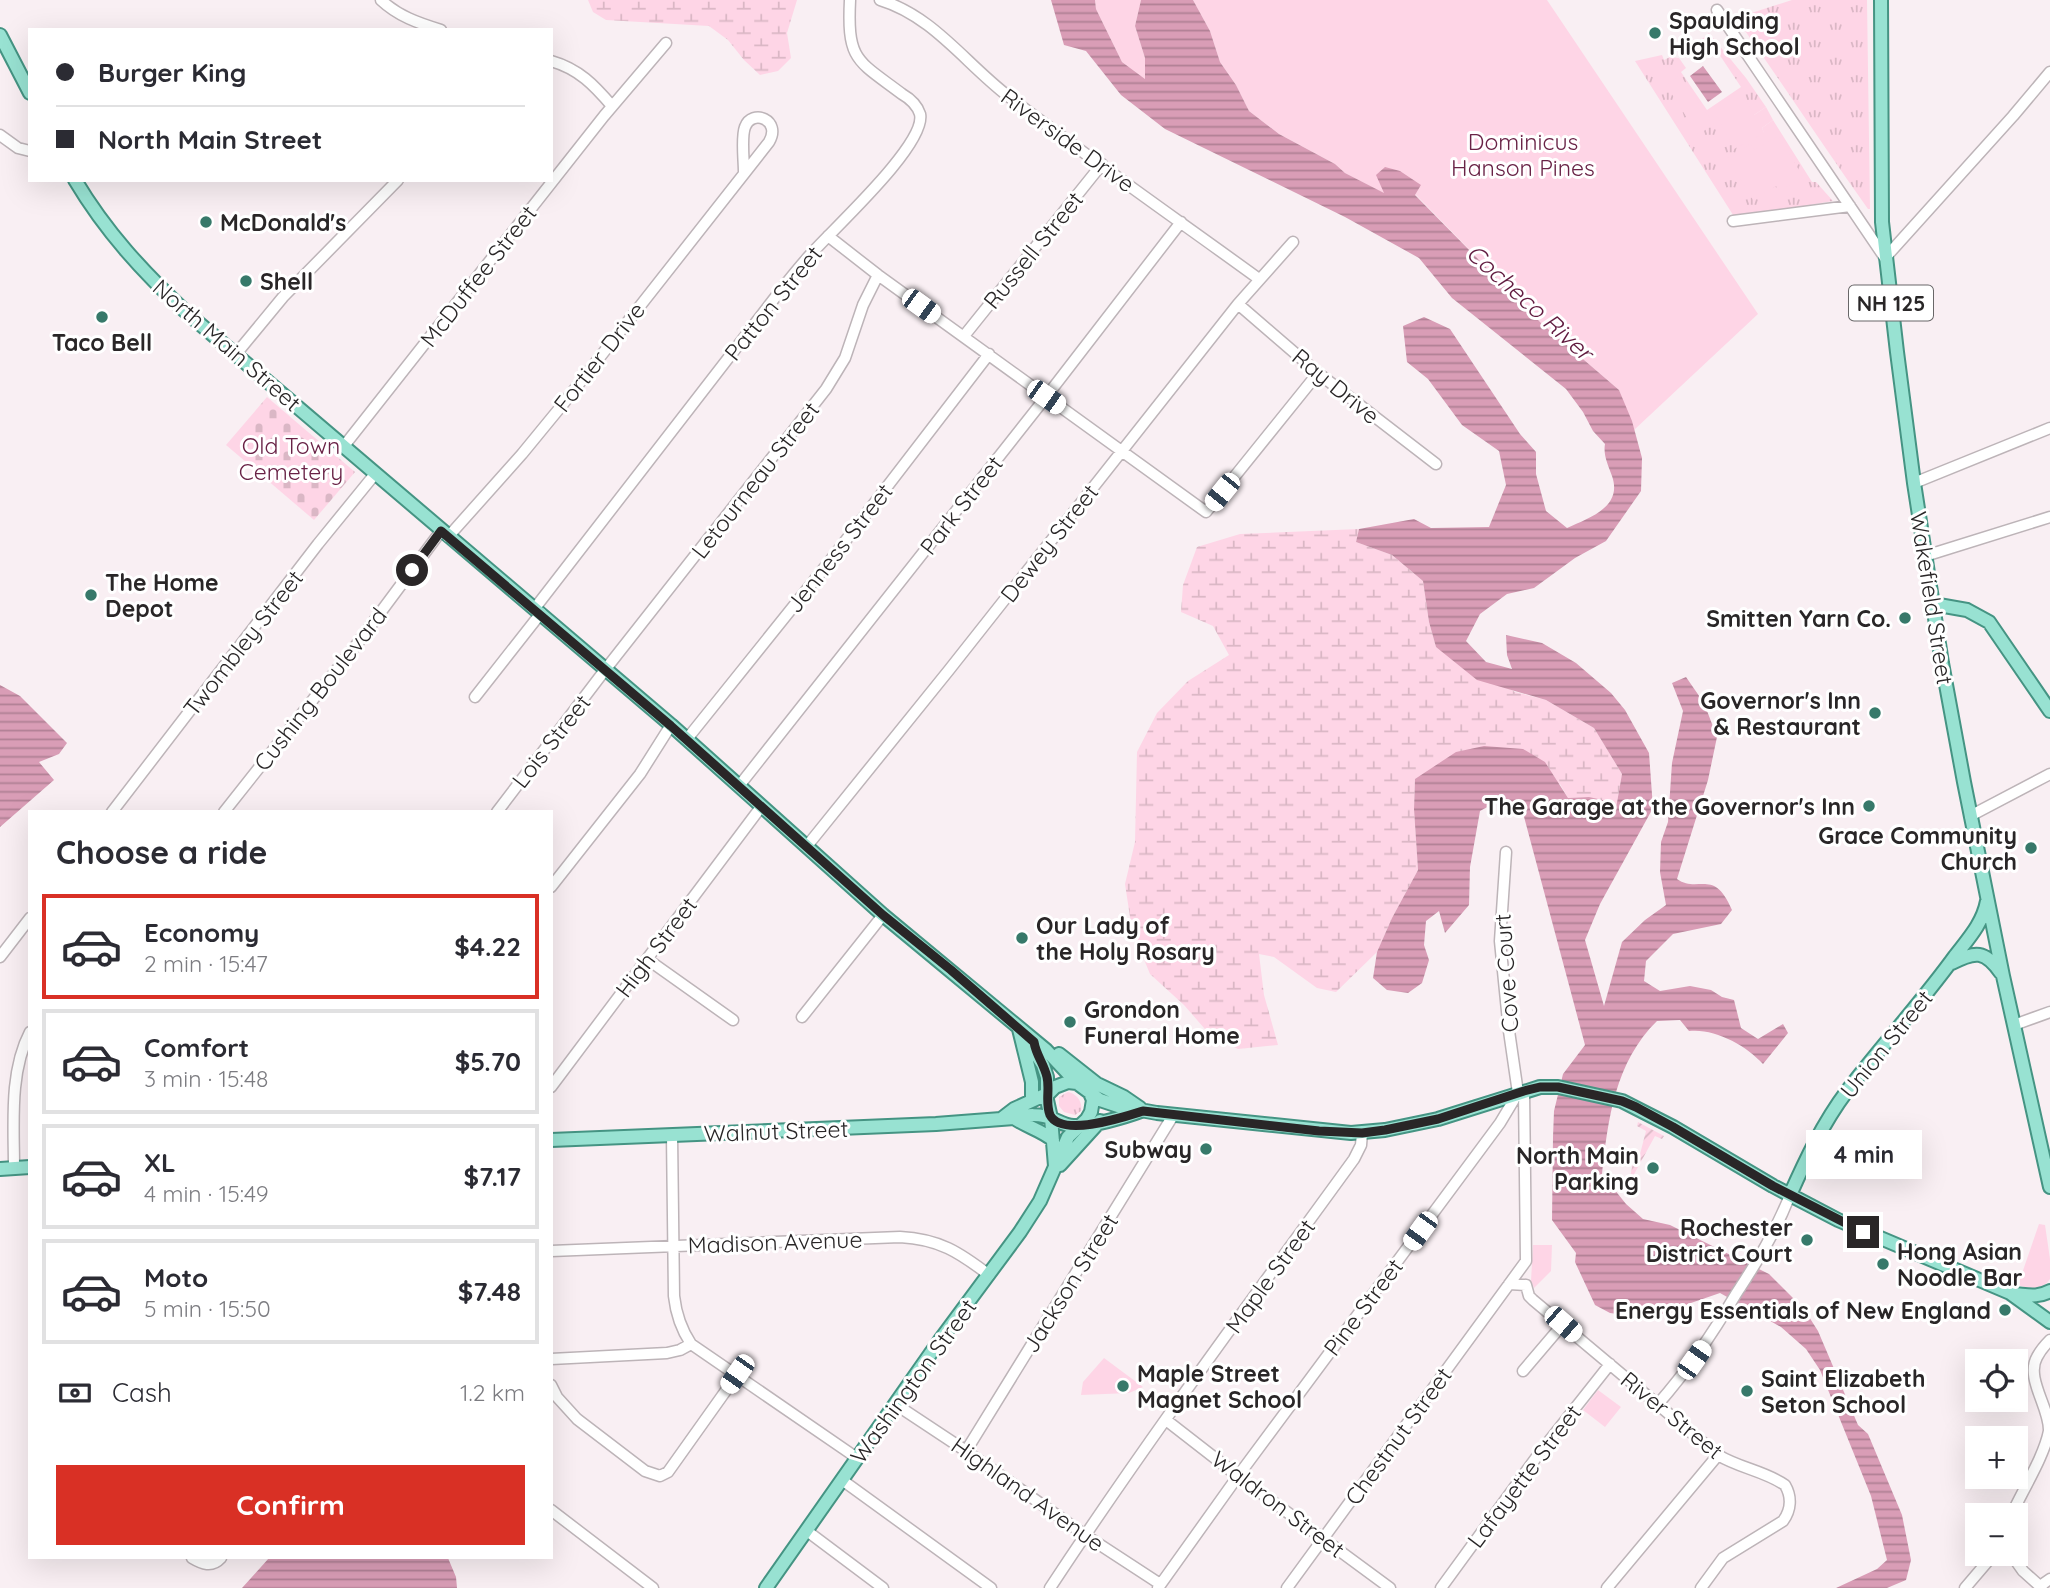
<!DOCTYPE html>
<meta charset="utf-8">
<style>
body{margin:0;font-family:Quicksand,sans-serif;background:#f2f2f3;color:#2b2b33;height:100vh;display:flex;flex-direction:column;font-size:26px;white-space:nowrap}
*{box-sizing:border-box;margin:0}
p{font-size:23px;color:#7c7c81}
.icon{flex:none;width:38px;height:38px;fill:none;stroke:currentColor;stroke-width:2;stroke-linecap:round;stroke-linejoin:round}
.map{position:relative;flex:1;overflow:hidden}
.sheet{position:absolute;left:28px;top:810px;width:525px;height:749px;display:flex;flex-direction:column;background:#fff;border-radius:0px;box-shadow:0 7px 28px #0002}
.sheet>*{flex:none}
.top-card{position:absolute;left:28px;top:28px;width:525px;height:154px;border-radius:0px;box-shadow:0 7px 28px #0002;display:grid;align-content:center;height:154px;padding:0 28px;background:#fff}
.buttons{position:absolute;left:1965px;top:1349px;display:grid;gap:14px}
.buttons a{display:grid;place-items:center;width:63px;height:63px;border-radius:0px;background:#fff;box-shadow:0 7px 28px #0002;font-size:35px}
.end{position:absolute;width:32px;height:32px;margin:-16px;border:9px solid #292627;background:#fff;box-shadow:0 0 0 4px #fff}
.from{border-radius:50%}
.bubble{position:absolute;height:49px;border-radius:0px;background:#fff;box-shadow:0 7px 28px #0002;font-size:23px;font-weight:700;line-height:49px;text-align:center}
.car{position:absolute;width:21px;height:42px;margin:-21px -10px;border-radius:9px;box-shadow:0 0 5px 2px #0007;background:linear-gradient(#fff 24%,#345 0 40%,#fff 0 76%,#345 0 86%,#fff 0)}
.top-card b{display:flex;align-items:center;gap:24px;height:66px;font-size:26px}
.top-card b+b{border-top:2px solid #e1e1e2}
.top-card i{width:18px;height:18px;background:#2b2b33}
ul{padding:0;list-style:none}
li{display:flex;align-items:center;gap:21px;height:105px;margin:0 14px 10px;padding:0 14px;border:4px solid #e1e1e2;border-radius:0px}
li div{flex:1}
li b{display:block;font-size:26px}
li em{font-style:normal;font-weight:700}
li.active{border-color:#d93025}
li>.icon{width:63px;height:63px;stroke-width:1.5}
h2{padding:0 28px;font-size:32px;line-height:84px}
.pay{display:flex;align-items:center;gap:18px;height:77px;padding:0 28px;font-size:26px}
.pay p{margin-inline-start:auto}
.cta{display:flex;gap:14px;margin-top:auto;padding:14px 28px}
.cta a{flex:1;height:80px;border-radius:0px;background:#d93025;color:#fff;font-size:28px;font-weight:700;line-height:80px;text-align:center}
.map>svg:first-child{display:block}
</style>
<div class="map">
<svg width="2050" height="1588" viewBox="0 0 2050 1588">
<defs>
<pattern id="grass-tufts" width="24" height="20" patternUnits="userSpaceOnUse" patternTransform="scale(1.75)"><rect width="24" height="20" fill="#fed5e6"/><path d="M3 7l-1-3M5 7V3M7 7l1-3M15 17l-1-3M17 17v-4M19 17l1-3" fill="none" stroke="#dab7c5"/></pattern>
<pattern id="wetland-marsh" width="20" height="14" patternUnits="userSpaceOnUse" patternTransform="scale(1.75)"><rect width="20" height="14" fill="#fed5e6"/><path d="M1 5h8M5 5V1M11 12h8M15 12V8" fill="none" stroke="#dab7c5"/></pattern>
<pattern id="cemetery-stones" width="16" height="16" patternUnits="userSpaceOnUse" patternTransform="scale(1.75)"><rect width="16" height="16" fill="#fed5e6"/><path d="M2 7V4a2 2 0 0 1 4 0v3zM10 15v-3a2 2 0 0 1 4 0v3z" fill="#dab7c5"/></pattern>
<pattern id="garden-furrows" width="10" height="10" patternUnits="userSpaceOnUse" patternTransform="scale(1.75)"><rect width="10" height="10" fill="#fed5e6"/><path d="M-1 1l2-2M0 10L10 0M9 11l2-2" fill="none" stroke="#dab7c5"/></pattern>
<pattern id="water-rules" width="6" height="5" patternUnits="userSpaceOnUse" patternTransform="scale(1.75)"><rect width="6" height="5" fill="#d99db6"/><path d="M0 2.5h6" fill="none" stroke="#b08094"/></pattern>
</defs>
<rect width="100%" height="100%" fill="#f9eff3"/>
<!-- grass -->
<path fill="url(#grass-tufts)" d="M1792,0H1867L1870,209H1868C1823,146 1781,81 1736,18Z
M1709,33L1746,78L1766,107L1754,115L1764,133L1762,128L1773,120L1812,182H1816L1833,201L1735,218L1635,61L1662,55L1664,60L1670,57L1679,58L1686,68L1681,72L1707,110L1741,87L1709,39L1704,41L1702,39Z
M1068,1092C1077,1094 1083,1102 1081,1111L1075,1115L1064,1112L1059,1106V1097Z"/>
<!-- wetland -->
<path fill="url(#wetland-marsh)" d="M588,0H797L787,33L791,58L778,71L760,75L744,60L728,40L709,26L606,20L593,12Z
M1359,529L1356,542L1392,555L1423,581L1429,622L1436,647L1515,692L1546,700L1594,728L1622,774L1615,815L1589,797L1568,798L1560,784L1415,779L1414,809L1418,870L1392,918L1377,952L1336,992L1317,988L1274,957L1259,954L1264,995L1278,1045L1238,1049L1211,1036L1184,1005L1150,974L1132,930L1125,884L1135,842L1137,752L1157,713L1188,681L1229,655L1213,626L1181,612L1183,585L1197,547L1240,534Z"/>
<!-- cemetery -->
<path fill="url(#cemetery-stones)" d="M267,397L355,472L314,520L226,445Z"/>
<!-- park -->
<path fill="#fed5e6" d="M1095,0H1141L1135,26L1145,58L1146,80L1122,62L1096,9Z
M1193,0H1547L1758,314L1634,430L1619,390L1541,323L1415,194L1421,185L1385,194L1345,173L1335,164L1279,134L1249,111L1236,85L1220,62L1210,31Z
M1680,75L1714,124L1698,135L1666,85Z
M1743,95L1754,115L1766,107L1773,120L1762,128L1764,133L1734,149L1715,113Z
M1779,136L1803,177L1779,191L1776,186L1753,200L1727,158L1750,144L1755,150Z
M2039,1224L2045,1225L2050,1259V1279C2042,1291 2030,1289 2018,1285Z
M1533,1245H1552L1551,1271L1534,1288L1531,1281Z
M1104,1358L1143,1387L1129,1393L1081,1395L1083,1382Z
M1598,1390L1621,1407L1605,1427L1583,1410Z"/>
<!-- garden -->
<path fill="url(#garden-furrows)" d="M1638,1122L1664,1136L1662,1139L1655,1136L1632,1178H1630L1634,1157L1639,1158L1646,1131L1637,1126Z"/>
<!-- water -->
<path fill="url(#water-rules)" d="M1051,0H1095L1096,9L1122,62L1145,79V58L1135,26L1141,0H1193L1210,31L1220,62L1236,85L1249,111L1279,134L1335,164L1345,173L1384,193L1376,175L1385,167L1400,171L1421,185L1415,195L1541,323L1619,390L1632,421L1642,458L1641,491L1606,541L1575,558L1534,588L1507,594L1480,614L1466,641L1486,662L1512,669L1507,655L1506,635L1542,643L1576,663L1611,693L1625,710L1649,753L1653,808L1600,904L1585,940L1604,1006L1622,942L1645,920L1666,905L1660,872L1661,842L1668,822L1672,763L1683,711L1672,683L1686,677L1704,703L1717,737L1708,780L1677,879C1698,894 1714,867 1732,910L1721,924L1673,934L1646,961L1644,981L1660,991L1690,986L1711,990L1722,997L1734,1000L1741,1028L1758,1039L1783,1024L1788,1033L1763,1064C1746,1045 1714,1028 1689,1031L1680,1020L1657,1021C1615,1062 1608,1119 1602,1174L1626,1204L1643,1219L1670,1225L1769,1274L1804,1309L1818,1331L1858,1425L1868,1434L1902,1515L1911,1560L1906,1580L1887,1588H1836L1877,1569L1887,1560L1871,1496L1820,1370L1806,1349L1781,1327L1720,1293L1688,1304L1670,1313L1639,1317L1610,1313L1595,1305L1575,1262L1576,1253L1552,1220L1553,1137L1554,1111L1563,1074L1585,1045L1523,813L1502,799L1480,811L1470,867L1469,905L1445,933L1439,911L1426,921L1424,945L1429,960L1422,983L1408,993L1387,990L1373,978L1377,952L1392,918L1418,870L1414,809L1415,779L1456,752L1484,746L1523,749L1545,762L1568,798L1589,797L1607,801L1615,814L1622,774L1594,728L1546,700L1477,680L1436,647L1429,622L1423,581L1392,555L1356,542L1359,529L1414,519L1431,528L1489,527L1506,485L1499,451L1462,425L1428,379L1407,362L1403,326L1424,317L1450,329L1520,434L1536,452V474L1546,511L1567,528C1589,518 1623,507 1612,476C1608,465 1603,455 1605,444L1593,431L1583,412L1566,389L1452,298L1419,258L1345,217L1165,129L1121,95L1086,51L1064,45Z
M1703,66L1722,92L1708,102L1690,76Z
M0,685L20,696L67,743L59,754L39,762L54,780L0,827Z
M269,1558H448L456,1577L457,1588H242Z"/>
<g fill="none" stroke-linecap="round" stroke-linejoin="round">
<defs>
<path id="minor" d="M381,0C398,16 418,23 441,30
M880,0C933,16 965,63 1008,96C1090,159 1175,218 1259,279
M1717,10L1885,258L2013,116L2050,72
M551,61C579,69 594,85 612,106
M0,135L18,148L30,151
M1733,221L1850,206
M828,236L878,275L1206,512L1318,373
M1238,304L1318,373L1436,464
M964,336L1102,164
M236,354L283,297L398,180
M344,446L604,116L666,43
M1914,483L2050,428
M448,537L522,454L563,404L769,142C782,120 752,108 745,127C741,137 744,160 744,172
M1925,556L2050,517
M535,608L777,295C788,281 799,267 811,254C832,230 927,144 920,114C917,105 909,98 902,94C857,60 847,61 850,0
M475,697L541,613
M687,739L833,557L989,354
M739,786L1046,397L1181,222
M112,812L318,544L375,474
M224,812L357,644L441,531
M497,812L605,670L826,389L845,358L863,305L878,275
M1970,816L2050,774
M807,846L949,670L1238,304L1293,242
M551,887L640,774L671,725
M0,957L30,918
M647,959L733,1020
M802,1017L883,915
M2014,1025L2050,1012
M551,1087L761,807
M672,1135L674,1296C676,1314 681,1329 691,1344L857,1458
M14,1168C14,1125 9,1072 30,1032
M551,1251L900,1237C939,1239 959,1252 989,1275
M1509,1284L1526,1285L1529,1296L1533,1300L1718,1455C1739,1468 1765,1471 1785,1485C1792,1497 1791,1510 1783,1521L1723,1558L1701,1588
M551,1359L667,1353L680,1350L691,1344
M1523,1371L1563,1324
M551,1385L557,1397L577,1419L645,1471L660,1476L668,1472L737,1375
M895,1404L966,1451L1085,1535L1160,1584
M1658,1404C1688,1370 1713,1333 1736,1294C1757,1262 1776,1231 1790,1195
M1166,1420L1238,1476L1390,1588
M966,1451L1174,1114
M842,1480L991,1588
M551,1510L653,1588
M2011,1516C2022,1491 2044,1457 2049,1431C2050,1408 2025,1378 2037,1357C2040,1351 2045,1345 2050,1340
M807,1531L883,1588
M2011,1554L2023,1571L2042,1588
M192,1558C202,1564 212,1568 221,1558
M2040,1586L2050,1579
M1050,1588C1146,1442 1251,1301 1354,1159L1361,1145L1362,1133
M1158,1588L1238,1476L1500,1123L1518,1093L1509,1031L1500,941L1506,852
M1287,1588L1526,1261L1524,1091
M1441,1588L1538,1455L1610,1364
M1607,1588L1718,1455
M1965,1588L1994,1554"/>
<path id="major" d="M1881,0L1882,222L1897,352L1914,483L1942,663L1964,782L2003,976L2050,1187
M0,35L30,93
M75,180C106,232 143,272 187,313L671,725L883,915L1046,1050L1077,1083L1100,1100L1118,1106L1157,1113L1351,1133L1385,1130L1438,1119L1540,1087H1558L1622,1101L1673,1127L1773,1186L1838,1220L2010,1293L2050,1322
M1933,604L1967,610L1989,622L2050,711
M1952,963C1975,951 1985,950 2001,973
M1019,1029L1032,1082V1100
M1034,1042L1036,1054L1043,1065L1047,1077V1100L1051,1118L1055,1166
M1059,1054L1097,1084L1124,1097L1140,1108
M1014,1118C1027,1127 1041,1130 1053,1140
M1001,1119L1014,1109L1049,1093L1055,1087L1068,1082L1077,1083
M551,1140L936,1124L1014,1118C1026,1114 1042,1114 1053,1119C1060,1122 1066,1126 1074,1126C1090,1127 1125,1117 1141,1111
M1060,1165L1100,1121
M0,1169L30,1167
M1790,1195C1806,1159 1823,1123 1847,1091C1882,1045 1921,1003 1955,956C1968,939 1983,923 1987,901
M2014,1294C2028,1295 2037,1298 2050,1291
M766,1588L940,1340L1020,1232L1040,1201L1068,1137L1087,1119L1091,1112L1093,1100L1090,1093"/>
</defs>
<!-- minor casing -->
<use href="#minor" stroke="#bdb4b8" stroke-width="13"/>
<!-- major casing -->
<use href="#major" stroke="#459483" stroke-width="16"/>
<!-- minor -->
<use href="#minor" stroke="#fff" stroke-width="10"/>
<!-- major -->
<use href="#major" stroke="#98e2d2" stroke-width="12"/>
</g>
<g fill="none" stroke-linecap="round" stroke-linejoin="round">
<!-- route -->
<path stroke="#292627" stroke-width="9" d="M412,570L441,531L671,726L883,915L951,970L1034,1042C1036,1055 1044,1064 1047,1077C1050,1089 1045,1103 1050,1115C1062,1138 1124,1117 1143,1111L1319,1131L1362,1133L1385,1130L1438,1119L1524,1091L1540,1087H1558L1622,1101L1636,1107L1673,1127L1773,1186L1863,1232"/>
</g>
<!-- markers -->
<g fill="#37796a" stroke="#fff" stroke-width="2.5">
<circle cx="1655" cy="33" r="7"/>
<circle cx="206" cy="222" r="7"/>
<circle cx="246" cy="281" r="7"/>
<circle cx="102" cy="317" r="7"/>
<circle cx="91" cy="595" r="7"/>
<circle cx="1905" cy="618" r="7"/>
<circle cx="1875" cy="713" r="7"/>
<circle cx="1869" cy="806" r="7"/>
<circle cx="2031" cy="848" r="7"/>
<circle cx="1022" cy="938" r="7"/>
<circle cx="1070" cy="1022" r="7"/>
<circle cx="1206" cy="1149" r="7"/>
<circle cx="1653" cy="1168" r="7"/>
<circle cx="1807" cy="1240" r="7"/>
<circle cx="1883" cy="1264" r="7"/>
<circle cx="2005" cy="1310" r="7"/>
<circle cx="1123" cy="1386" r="7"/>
<circle cx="1747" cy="1391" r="7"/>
</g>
<g text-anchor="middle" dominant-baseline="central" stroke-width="6" stroke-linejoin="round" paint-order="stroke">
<!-- shield labels -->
<rect fill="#fff" stroke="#696768" stroke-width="2" x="1849" y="285.5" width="84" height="35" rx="5"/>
<g font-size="21" font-weight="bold" fill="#292627">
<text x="1891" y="303">NH 125</text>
</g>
<!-- poi labels -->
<g font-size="23" font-weight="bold" fill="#292627" stroke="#fff" text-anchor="start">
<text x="1669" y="20">Spaulding<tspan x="1669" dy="26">High School</tspan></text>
<text x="220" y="222">McDonald's</text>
<text x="260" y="281">Shell</text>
<text x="102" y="342" text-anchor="middle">Taco Bell</text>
<text x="105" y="582">The Home<tspan x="105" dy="26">Depot</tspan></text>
<text x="1891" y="618" text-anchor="end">Smitten Yarn Co.</text>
<text x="1861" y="700" text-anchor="end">Governor's Inn<tspan x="1861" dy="26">&amp; Restaurant</tspan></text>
<text x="1855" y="806" text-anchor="end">The Garage at the Governor's Inn</text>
<text x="2017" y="835" text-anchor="end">Grace Community<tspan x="2017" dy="26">Church</tspan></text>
<text x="1036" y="925">Our Lady of<tspan x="1036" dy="26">the Holy Rosary</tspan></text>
<text x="1084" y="1009">Grondon<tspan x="1084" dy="26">Funeral Home</tspan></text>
<text x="1192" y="1149" text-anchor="end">Subway</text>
<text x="1639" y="1155" text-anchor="end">North Main<tspan x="1639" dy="26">Parking</tspan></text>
<text x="1793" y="1227" text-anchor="end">Rochester<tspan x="1793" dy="26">District Court</tspan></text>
<text x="1897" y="1251">Hong Asian<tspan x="1897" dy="26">Noodle Bar</tspan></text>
<text x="1991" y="1310" text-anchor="end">Energy Essentials of New England</text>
<text x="1137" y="1373">Maple Street<tspan x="1137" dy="26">Magnet School</tspan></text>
<text x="1761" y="1378">Saint Elizabeth<tspan x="1761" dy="26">Seton School</tspan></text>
</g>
<!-- street labels -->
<g font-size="23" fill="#292627" stroke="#fff">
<text transform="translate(1068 140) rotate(36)">Riverside Drive</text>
<text transform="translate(1033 250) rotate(-51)">Russell Street</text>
<text transform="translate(478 276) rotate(-52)">McDuffee Street</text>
<text transform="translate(773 303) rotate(-51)">Patton Street</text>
<text transform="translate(227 345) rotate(41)">North Main Street</text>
<text transform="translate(599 357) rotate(-52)">Fortier Drive</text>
<text transform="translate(1336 386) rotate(39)">Ray Drive</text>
<text transform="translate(755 480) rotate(-52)">Letourneau Street</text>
<text transform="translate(961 505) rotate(-52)">Park Street</text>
<text transform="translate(1049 543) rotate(-52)">Dewey Street</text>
<text transform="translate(839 548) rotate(-52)">Jenness Street</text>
<text transform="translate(1932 598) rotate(81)">Wakefield Street</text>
<text transform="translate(243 643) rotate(-52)">Twombley Street</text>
<text transform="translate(320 689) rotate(-52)">Cushing Boulevard</text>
<text transform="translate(551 741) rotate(-52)">Lois Street</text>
<text transform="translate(656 947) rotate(-53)">High Street</text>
<text transform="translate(1506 973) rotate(-94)">Cove Court</text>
<text transform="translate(1886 1044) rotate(-51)">Union Street</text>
<text transform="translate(776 1131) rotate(-2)">Walnut Street</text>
<text transform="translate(775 1242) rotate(-2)">Madison Avenue</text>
<text transform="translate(1270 1276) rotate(-54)">Maple Street</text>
<text transform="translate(1070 1283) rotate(-58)">Jackson Street</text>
<text transform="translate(1363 1307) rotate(-53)">Pine Street</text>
<text transform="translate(913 1381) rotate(-54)">Washington Street</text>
<text transform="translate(1672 1415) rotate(39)">River Street</text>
<text transform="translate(1398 1436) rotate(-54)">Chestnut Street</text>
<text transform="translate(1524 1476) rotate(-53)">Lafayette Street</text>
<text transform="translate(1028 1494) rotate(35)">Highland Avenue</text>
<text transform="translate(1278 1504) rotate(37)">Waldron Street</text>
</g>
<!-- park labels -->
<g font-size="23" fill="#692246" stroke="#fff">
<text x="1523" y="141">Dominicus<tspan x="1523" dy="26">Hanson Pines</tspan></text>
<text x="291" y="445">Old Town<tspan x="291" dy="26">Cemetery</tspan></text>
</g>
<!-- water labels -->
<g font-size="24" font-style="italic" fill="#611a3f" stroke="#fff">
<text transform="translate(1530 302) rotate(42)">Cocheco River</text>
</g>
</g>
</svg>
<div class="buttons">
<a><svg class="icon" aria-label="locate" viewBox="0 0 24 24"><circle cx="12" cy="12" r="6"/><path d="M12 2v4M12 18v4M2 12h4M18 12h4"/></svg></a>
<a>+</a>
<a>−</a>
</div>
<i class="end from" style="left:412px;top:570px"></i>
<i class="end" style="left:1863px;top:1232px"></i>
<div class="bubble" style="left:1806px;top:1130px;width:116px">4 min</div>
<i class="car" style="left:921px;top:306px;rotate:126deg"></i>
<i class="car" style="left:1046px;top:397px;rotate:125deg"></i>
<i class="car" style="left:1222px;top:492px;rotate:219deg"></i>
<i class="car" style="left:1420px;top:1231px;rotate:216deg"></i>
<i class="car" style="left:1563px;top:1324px;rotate:131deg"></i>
<i class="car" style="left:1694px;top:1360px;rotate:35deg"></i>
<i class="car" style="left:737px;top:1374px;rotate:215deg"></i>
<div class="top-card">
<b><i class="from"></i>Burger King</b>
<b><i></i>North Main Street</b>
</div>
<section class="sheet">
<h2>Choose a ride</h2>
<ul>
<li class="active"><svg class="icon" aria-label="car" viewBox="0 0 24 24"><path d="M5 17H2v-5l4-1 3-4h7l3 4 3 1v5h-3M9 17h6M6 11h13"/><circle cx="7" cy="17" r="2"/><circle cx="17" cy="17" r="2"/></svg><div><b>Economy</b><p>2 min · 15:47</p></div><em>$4.22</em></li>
<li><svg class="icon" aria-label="car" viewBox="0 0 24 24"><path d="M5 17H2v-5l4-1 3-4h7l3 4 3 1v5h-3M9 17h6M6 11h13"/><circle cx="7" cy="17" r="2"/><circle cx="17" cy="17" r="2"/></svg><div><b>Comfort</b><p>3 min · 15:48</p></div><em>$5.70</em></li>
<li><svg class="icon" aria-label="car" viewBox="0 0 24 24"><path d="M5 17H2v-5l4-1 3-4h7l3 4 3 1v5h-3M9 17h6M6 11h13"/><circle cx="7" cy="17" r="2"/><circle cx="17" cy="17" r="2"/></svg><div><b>XL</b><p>4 min · 15:49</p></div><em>$7.17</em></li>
<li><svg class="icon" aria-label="car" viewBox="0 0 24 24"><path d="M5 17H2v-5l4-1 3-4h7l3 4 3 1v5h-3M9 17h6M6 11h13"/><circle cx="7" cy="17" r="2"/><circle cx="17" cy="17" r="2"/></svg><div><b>Moto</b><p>5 min · 15:50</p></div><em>$7.48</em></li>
</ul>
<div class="pay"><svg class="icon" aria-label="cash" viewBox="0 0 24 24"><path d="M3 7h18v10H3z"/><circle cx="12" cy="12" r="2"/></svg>Cash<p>1.2 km</p></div>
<div class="cta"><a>Confirm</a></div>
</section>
</div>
